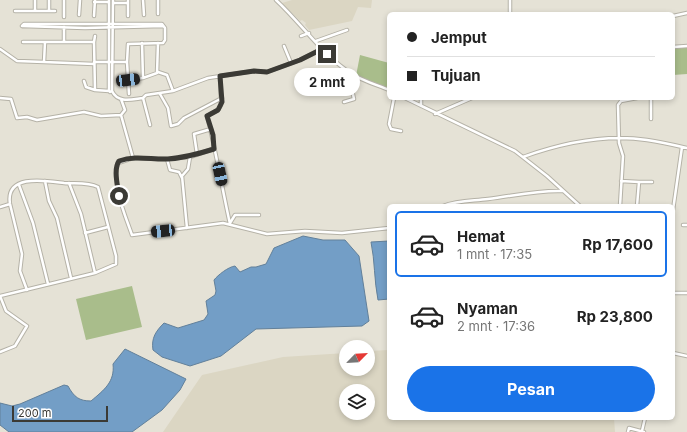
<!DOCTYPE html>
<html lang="id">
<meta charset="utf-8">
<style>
body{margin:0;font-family:Inter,sans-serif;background:#f6f6f6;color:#222;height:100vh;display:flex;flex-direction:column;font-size:15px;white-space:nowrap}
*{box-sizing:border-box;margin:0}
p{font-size:13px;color:#767676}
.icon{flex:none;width:22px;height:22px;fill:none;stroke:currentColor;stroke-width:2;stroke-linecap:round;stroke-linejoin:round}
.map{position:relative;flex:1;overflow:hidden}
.sheet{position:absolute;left:387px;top:204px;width:288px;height:216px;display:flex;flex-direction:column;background:#fff;border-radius:6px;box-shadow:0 2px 6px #0003}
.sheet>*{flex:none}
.hud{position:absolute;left:387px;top:12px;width:288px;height:88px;border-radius:6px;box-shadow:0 2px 6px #0003;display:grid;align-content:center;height:88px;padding:0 20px;background:#fff}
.needle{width:26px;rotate:66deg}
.controls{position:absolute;left:339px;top:340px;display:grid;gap:8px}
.controls a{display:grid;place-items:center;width:36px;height:36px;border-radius:50%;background:#fff;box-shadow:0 2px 6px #0003;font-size:20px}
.scale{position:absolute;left:12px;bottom:10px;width:96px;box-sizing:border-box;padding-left:4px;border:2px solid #3b3a35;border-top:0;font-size:11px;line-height:14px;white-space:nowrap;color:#3b3a35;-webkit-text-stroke:3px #fff;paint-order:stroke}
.end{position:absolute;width:18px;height:18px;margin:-9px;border:5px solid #3b3a35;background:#fff;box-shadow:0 0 0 2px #fff}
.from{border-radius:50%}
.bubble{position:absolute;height:28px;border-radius:14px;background:#fff;box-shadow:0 2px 6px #0003;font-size:13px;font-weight:700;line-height:28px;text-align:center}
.car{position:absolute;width:12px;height:24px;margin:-12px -6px;border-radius:5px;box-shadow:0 0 3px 1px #0007;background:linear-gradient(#222 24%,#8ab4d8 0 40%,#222 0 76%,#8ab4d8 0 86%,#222 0)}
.hud b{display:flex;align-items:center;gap:14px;height:38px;font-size:15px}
.hud b+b{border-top:1px solid #e0e0e0}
.hud i{width:10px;height:10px;background:#222}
ul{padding:7px 0 0;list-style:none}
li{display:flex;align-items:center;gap:12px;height:66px;margin:0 8px 6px;padding:0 12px;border:2px solid transparent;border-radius:6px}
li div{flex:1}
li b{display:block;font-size:15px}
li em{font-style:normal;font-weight:700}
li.on{border-color:#1a73e8}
li>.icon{width:36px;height:36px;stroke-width:1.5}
.cta{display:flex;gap:8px;margin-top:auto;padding:8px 20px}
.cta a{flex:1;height:46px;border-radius:24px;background:#1a73e8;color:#fff;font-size:16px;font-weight:700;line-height:46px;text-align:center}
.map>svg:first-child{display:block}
</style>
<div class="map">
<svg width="687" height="432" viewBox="0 0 687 432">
<rect width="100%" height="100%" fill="#e5e2d6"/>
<!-- built -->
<path fill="#dbd6c3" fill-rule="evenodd" d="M292,0H372L371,8L358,7L352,21L309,30L305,25L306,23L302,20L300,21L282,3Z
M389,350V418H614L615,432H163L202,375L283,357L346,353V369H368V351ZM346,391H368V413H346Z"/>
<!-- green -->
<path fill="#a9bd8b" d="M687,47V74L673,75V48Z
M360,55L389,63V89L356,76Z
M132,286L142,327L86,340L76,299Z"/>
<!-- water -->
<path fill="#739ec6" stroke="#62809a" d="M303,236L323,240H345L359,256L369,321L362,326L256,329L221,356L190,366L162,357L153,350C151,338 156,331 164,323L178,328L204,320L208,314L206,301L215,295L216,291L214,280C218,275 228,267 235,266L240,272L251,267H256L266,264L274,248Z
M389,241V299L378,300C374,280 375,261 371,242Z
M125,349L186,379L180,390L162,410L132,432H9L0,425V403L12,406L20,404L64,385L68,386C74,397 79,401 91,401C104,390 115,382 113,364Z"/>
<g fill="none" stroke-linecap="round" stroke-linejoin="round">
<defs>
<path id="street" d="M35,0V11
M64,0V17
M109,0V90L110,92
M143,0L144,15
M158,0V14
M276,0C302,24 322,55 352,74C363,81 377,85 389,90
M510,0V14
M94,2H109
M113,3H128V0
M128,3V16
M15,11H55
M49,11V0
M79,15L80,0
M94,16L95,0
M673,16L687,13
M22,26L24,24H162L165,28V40L163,43L128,44L127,62L129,94
M22,26L85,28L163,26
M64,27V42
M301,36L309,33
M316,41L347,30
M23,42H94L95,90L86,87L84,81
M45,42L44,62L94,64
M94,42L95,36
M142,43L143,78
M284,46L291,63
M673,47L687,46
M0,49L17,61L44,62
M94,62H127
M158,72L167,75L173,91
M220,77L221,105L218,110L207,116C216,151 222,188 230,224
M128,80L143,78L157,73L158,43
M95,90L109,91
M112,91C118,104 133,99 143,98
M110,92L112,91L113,0
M160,94L168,108L171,126L178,124L184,118L222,98
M0,98L11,99L17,118L27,117L37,120L84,112L101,116L121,115L125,110L121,99
M394,98L389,124L391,129L401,131
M405,98L515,151L547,176L580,206
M651,98V119
M344,102L354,99L352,90L354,76
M421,106V98
M435,114L472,98
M121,115L133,158
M150,125L143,98L146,95L173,91L208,78L254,71L267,72L300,60L322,49
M197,154L194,134L211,129
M523,157C562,143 606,134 647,140C661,142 674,145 687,148
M167,159L189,157
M182,178L179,172L170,170L167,159L133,158L118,163C111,183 125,215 132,235L223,223L267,234L305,231L342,233L389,228
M45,181L49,201L57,218L71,278
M621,181L639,182L637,206
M639,182H652
M69,183L81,214L95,273
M19,185L33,223L48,284
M443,206C458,200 473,201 488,199C513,196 537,190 562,191
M620,206L623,156L619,143L618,105L621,101L637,98
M0,207L10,204
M673,210L682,147
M230,223L235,215H259
M683,225H687
M187,228L182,176L188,169L190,157L213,149
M85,233L108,227
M673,293H687
M0,296L95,273L116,264V256L98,187C88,182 75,184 64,183C47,181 5,173 10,204L22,254L20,271L27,290
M0,296L6,311L27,326L15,346L0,352
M673,353L687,356
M642,431L645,418
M628,432L629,428L644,432"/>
</defs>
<!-- street casing -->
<use href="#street" stroke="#b5b2a7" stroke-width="4.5"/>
<!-- street -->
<use href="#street" stroke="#fff" stroke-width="2.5"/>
</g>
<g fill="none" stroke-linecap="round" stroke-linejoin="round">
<!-- route -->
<path stroke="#3b3a35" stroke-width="5" d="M119,196C118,186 113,170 119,161C136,155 152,160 168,159C184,158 198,154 214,149L213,135L207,116L218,110L222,102L220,76L254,71L267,72L300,60L322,49L327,54"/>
</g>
</svg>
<div class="controls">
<a><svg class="needle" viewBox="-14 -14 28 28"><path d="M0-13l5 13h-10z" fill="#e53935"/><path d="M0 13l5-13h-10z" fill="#767676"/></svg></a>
<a><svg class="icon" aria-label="layers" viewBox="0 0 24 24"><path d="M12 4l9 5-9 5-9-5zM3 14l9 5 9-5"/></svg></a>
</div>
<div class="scale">200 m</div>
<i class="end from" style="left:119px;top:196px"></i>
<i class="end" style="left:327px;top:54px"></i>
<div class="bubble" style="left:294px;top:68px;width:66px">2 mnt</div>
<i class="car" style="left:128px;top:80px;rotate:83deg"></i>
<i class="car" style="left:220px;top:174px;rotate:168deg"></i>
<i class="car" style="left:163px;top:231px;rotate:264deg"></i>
<div class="hud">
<b><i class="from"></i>Jemput</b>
<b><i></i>Tujuan</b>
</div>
<section class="sheet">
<ul>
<li class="on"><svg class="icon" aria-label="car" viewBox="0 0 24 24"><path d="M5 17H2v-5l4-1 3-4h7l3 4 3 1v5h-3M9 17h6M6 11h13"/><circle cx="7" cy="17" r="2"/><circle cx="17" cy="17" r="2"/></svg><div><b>Hemat</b><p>1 mnt · 17:35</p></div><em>Rp 17,600</em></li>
<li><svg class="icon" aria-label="car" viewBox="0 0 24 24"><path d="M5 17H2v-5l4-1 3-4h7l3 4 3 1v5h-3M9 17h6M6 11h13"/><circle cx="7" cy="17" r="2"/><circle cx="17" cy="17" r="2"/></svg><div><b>Nyaman</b><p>2 mnt · 17:36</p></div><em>Rp 23,800</em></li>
</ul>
<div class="cta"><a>Pesan</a></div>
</section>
</div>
